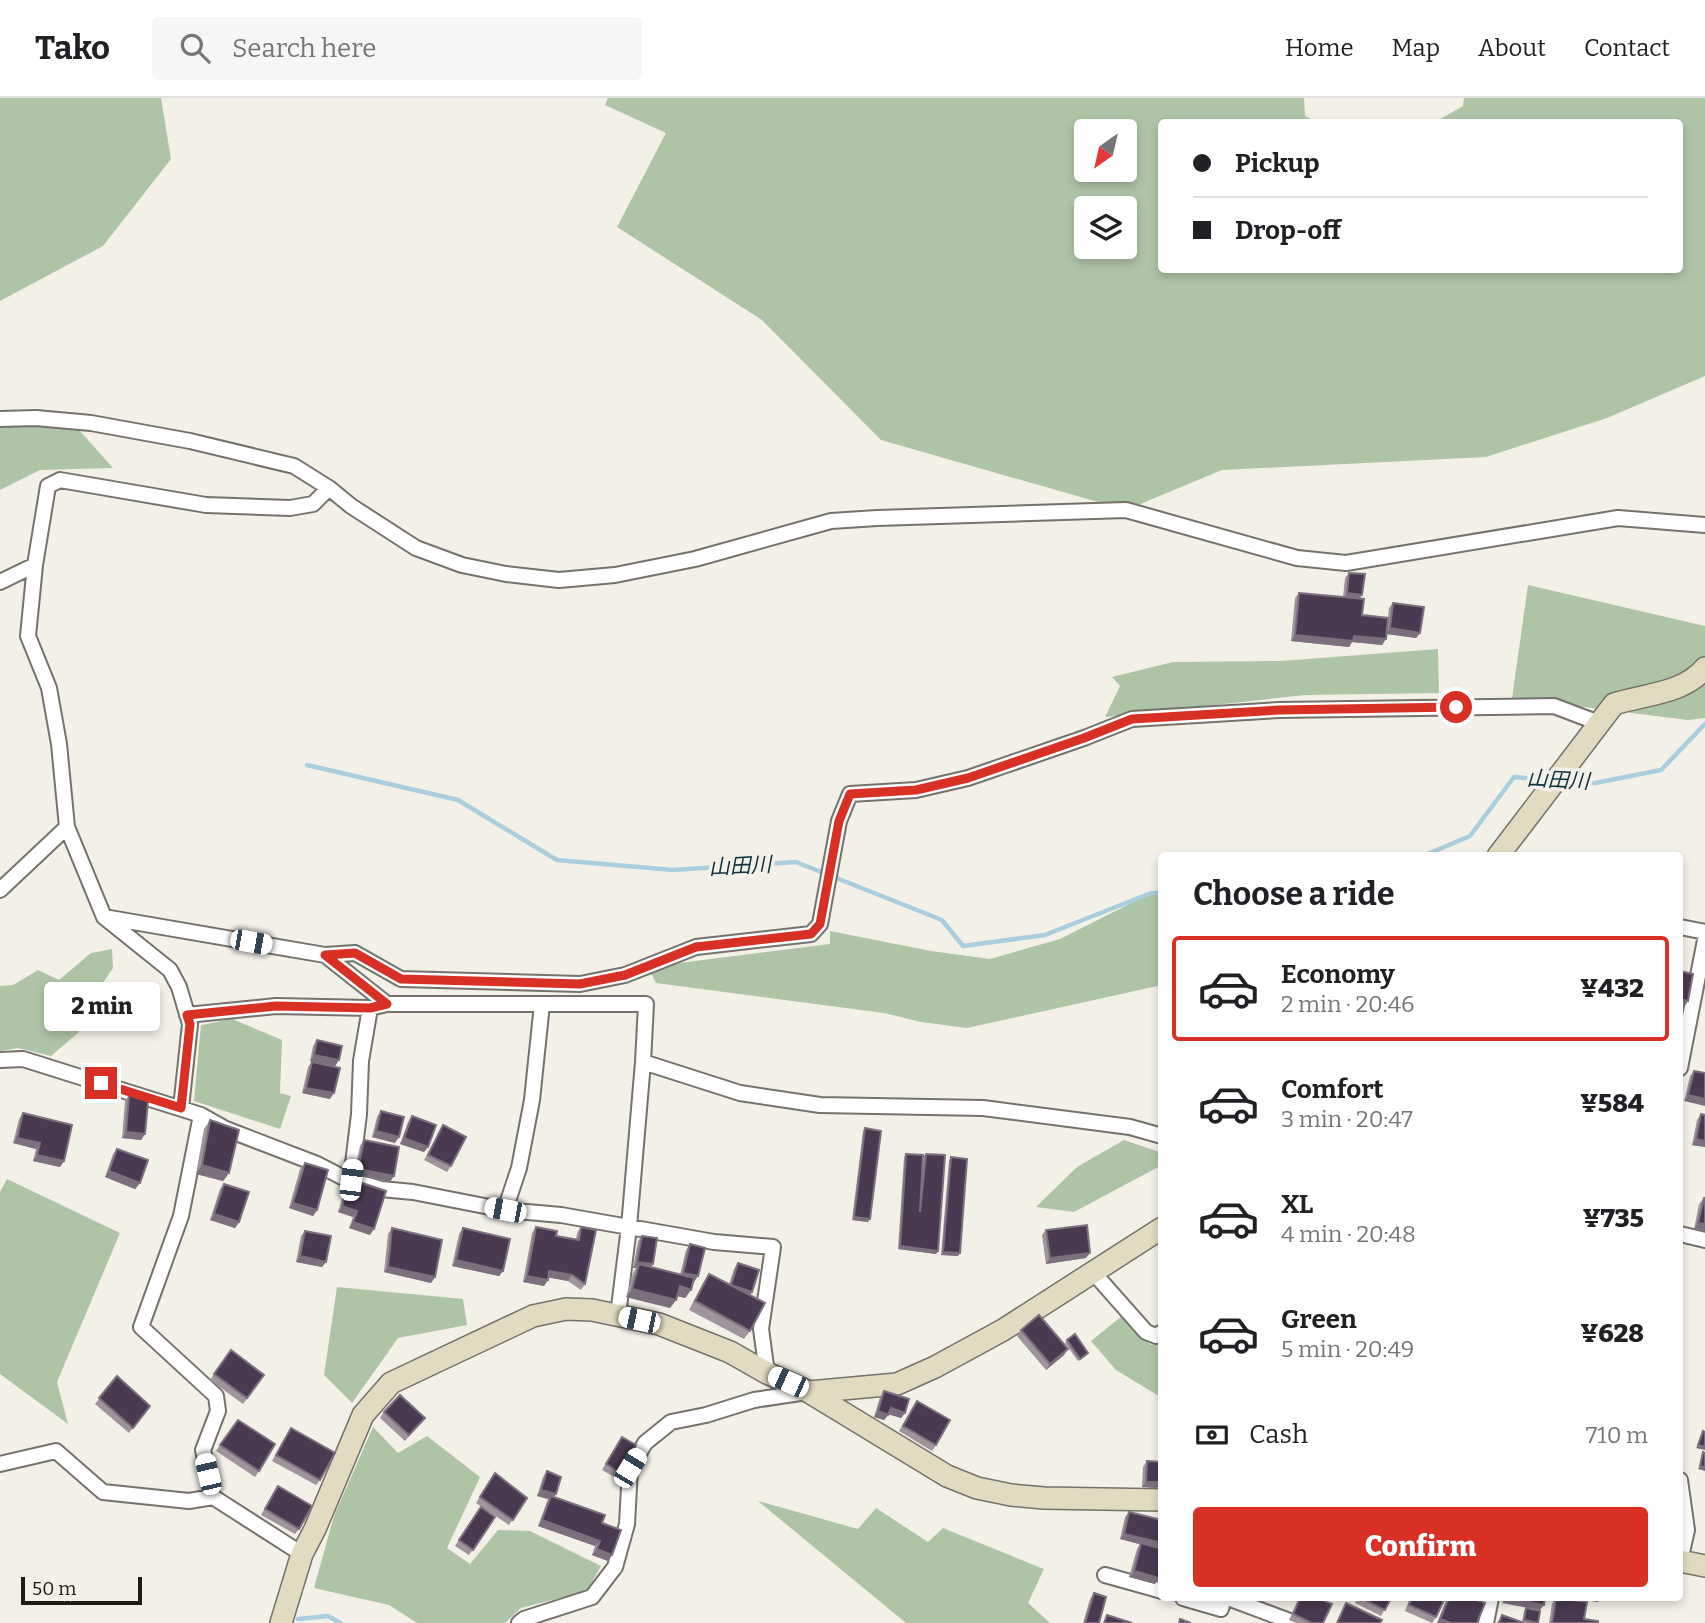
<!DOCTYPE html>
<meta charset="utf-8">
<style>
body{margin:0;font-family:Bitter,"Noto Sans JP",serif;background:#f6f6f6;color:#202124;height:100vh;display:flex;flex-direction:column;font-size:26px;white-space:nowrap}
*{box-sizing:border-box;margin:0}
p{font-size:23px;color:#757577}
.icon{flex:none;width:38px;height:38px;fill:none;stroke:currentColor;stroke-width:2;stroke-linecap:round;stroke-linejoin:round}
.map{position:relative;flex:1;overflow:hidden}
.panel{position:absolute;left:1158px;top:754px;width:525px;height:749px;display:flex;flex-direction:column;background:#fff;border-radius:7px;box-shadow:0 4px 10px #0003}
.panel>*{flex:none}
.top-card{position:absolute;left:1158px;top:21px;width:525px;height:154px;border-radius:7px;box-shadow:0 4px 10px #0003;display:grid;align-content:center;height:154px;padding:0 35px;background:#fff}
.needle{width:46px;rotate:214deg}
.tools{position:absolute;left:1074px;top:21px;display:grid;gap:14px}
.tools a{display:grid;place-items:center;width:63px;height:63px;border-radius:7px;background:#fff;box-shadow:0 4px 10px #0003;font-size:35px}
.scale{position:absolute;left:21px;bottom:18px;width:121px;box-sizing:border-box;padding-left:7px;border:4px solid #1d1c19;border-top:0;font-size:19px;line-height:24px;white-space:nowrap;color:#1d1c19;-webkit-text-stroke:5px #f3f0e8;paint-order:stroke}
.end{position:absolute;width:32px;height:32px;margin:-16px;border:9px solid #d93025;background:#fff;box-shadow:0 0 0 4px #fff}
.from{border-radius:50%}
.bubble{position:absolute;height:49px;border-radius:7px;background:#fff;box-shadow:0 4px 10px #0003;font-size:23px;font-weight:800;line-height:49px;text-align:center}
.car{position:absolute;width:21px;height:42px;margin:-21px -10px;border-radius:9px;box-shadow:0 0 5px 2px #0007;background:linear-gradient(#fff 24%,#345 0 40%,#fff 0 76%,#345 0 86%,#fff 0)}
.top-card b{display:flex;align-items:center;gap:24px;height:66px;font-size:26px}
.top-card b+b{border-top:2px solid #e0e0e0}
.top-card i{width:18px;height:18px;background:#202124}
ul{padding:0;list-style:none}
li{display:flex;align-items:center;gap:21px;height:105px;margin:0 14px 10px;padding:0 21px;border:4px solid transparent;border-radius:7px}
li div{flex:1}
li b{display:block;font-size:26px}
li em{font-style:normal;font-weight:800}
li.on{border-color:#d93025}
li>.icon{width:63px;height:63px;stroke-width:1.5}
h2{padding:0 35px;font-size:32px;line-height:84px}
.pay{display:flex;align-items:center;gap:18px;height:77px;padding:0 35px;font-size:26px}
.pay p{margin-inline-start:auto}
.action{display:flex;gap:14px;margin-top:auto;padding:14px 35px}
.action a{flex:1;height:80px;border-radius:7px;background:#d93025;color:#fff;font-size:28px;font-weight:800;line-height:80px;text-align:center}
header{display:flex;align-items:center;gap:42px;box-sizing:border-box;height:98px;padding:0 35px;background:#fff;border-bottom:2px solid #e0e0e0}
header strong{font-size:33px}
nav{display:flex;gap:38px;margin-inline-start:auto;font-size:24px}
.search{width:490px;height:63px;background:#f6f6f6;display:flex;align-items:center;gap:18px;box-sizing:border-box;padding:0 24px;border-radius:7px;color:#757577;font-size:26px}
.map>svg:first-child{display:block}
</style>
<header>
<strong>Tako</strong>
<div class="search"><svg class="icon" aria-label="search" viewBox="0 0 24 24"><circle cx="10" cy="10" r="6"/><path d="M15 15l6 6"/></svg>Search here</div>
<nav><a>Home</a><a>Map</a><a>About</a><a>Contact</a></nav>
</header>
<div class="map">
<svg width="1705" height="1525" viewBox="0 0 1705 1525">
<rect width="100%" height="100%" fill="#f3f0e8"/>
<!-- forest -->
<path fill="#aec4a7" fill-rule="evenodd" d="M0,0H161L171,61L103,148L0,203Z
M608,0H1304L1305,18L1317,24H1162V172H1680V24H1435L1463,8L1464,0H1705V278L1607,320L1486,359L1222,372L1126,412L881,342L762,222L617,129L666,35L605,7ZM1087,33H1125V72H1087ZM1087,110H1125V149H1087Z
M71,323L113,370L40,372L0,392V329Z
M1528,487L1705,528V620L1688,622L1512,600Z
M1438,551L1439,595L1305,597L1105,619L1120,588L1112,579L1173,564L1281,563Z
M1162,793V887L967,930L921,924L884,915L656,885L648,869L830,846V833L931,853L990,861L1060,841L1151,795Z
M112,851L113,870L78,922L79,934L51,958L18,950L0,953V888L13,887L38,872L59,882L91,855Z
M232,921L282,942L280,995L291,998L280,1031L194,1003L201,927Z
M1124,1042L1162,1055V1067L1074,1114L1036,1109L1077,1069Z
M7,1081L120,1135L57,1284L68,1326L0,1276V1094Z
M337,1189L463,1201L467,1227L398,1240L352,1305L324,1277Z
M1122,1218L1151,1247L1162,1244V1300L1116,1272L1091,1243Z
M373,1329L398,1355L427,1338L480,1379L447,1450L470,1466L498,1432L530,1433L601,1468L587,1493L521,1510L505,1525H417L389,1507L314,1490L334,1418Z
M758,1403L858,1431L876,1410L928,1444L943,1430L1044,1471L1028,1505L1050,1525H906Z"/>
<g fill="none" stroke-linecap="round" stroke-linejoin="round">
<!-- stream -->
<path stroke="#a8cedf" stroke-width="4.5" d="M307,667L458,702L557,762L673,772L796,764L942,822L963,848L1045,837L1151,795H1162
M1565,683L1595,685L1661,672L1705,626
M1423,758L1470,738L1514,679L1546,682
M298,1521L328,1518L340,1525"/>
<defs>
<path id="street" d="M0,321L36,320L91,325L190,343L294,368L329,390L351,408L416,450L462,467L506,476L559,482L615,477L695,461L831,423L877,420L1126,412L1297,460L1346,465L1618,420L1705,427
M0,484L35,467
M0,792L67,729
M104,819L325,857L355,855L401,881L580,886L625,877L696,849L811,836L820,826L839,723L850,696L916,692L968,680L1084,640L1132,621L1279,612L1554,608L1599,625
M1680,829L1705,834
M325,857L387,906H646L643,964L740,995L820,1007L983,1010L1130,1029L1162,1038
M187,917L276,908L370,910
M0,962L23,961L201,1017L226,1031L317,1066L342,1079L381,1091L413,1094L505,1112L561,1117L714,1144L773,1149L761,1231L767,1275
M1680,970L1705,842
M181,1010L190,926L179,889L170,872L104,819L67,729L59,646L49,590L28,538L35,467L48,388L60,382L206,407L290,410L313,406L329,390
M201,1017L181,1118L141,1229L216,1298L218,1313L203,1352L213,1399
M351,1082L359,1016L361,963L370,910L387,906
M505,1112L519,1070L532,1002L542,906
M1680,1136L1705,1142
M1093,1174L1146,1234L1156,1238L1162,1234
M618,1217L629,1129L643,964
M0,1366L56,1353L103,1394L189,1403L213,1399L302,1456
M1680,1382L1687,1432L1680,1463
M1105,1477L1162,1493
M1183,1500L1221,1511L1224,1500
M1228,1500L1295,1525
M519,1525L524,1521L592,1499L615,1469L627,1426L630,1371L645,1345L671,1324L706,1317L754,1302L807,1294
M1486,1525L1491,1500"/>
<path id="secondary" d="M1498,758L1614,606C1645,596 1683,596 1705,570
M809,1294L897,1286L935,1269L1003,1232L1162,1130
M1680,1463L1705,1468
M281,1525L302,1456L315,1431L363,1317L391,1285L533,1218L566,1211L592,1212L659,1226L730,1254L767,1275L809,1294L947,1378L977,1390L1011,1397L1044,1400L1162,1402"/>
</defs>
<!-- street casing -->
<use href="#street" stroke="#75726b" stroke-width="18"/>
<!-- secondary casing -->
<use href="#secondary" stroke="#75726b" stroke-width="24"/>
<!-- street -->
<use href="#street" stroke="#fff" stroke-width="14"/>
<!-- secondary -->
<use href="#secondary" stroke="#e3dac2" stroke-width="21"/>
</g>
<!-- wall -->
<path fill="#9f949c" d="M1349,475L1360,501L1362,517L1388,520L1389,510L1393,505L1420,535L1416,540L1387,536L1382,547L1352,544L1349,549L1291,543L1295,500L1299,495L1343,499L1345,480Z
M317,942L339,962L335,968L310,963L313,948Z
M312,964L330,1001L302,995L308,969Z
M1694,973L1705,975L1684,1003L1690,978Z
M129,997L145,1036L141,1042L122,1040L125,1003Z
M381,1013L395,1045L372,1039L377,1019Z
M23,1015L64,1063L60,1069L33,1063L36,1051L13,1045L19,1021Z
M1701,1016L1705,1049L1692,1047L1697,1022Z
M412,1018L424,1054L400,1046L408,1024Z
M210,1022L229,1075L223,1083L196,1076L204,1031Z
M443,1027L451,1068L447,1074L424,1062Z
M865,1030L868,1124L852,1122L863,1033Z
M364,1042L390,1084L354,1077L360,1048Z
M117,1051L140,1085L135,1091L105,1079L113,1056Z
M906,1056L921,1083L924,1058L926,1056L938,1153L936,1156L898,1151L904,1059Z
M951,1059L960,1155L958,1158L941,1157L949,1062Z
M305,1065L317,1112L313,1118L289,1110L300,1071Z
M350,1081L370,1137L349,1130L353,1119L338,1114L346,1087Z
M224,1086L239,1124L235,1130L210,1122L220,1091Z
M1704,1100L1705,1133L1694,1131L1699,1106Z
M536,1129L556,1138L576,1142L577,1135L581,1129L585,1186L581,1192L568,1183L548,1179L544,1188L523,1184L532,1135Z
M392,1130L435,1179L431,1185L384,1174L388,1136Z
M463,1130L503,1173L499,1178L452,1168L459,1136Z
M1046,1132L1086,1160L1046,1166L1042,1137Z
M305,1133L326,1164L322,1169L296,1164L301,1138Z
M642,1138L651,1169L680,1177L686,1152L690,1146L694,1184L691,1192L685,1200L677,1198L676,1202L670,1210L626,1199L633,1175L636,1170H633L638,1143Z
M738,1165L752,1194L750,1197V1233L744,1241L689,1212L703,1185L709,1176L729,1186L734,1171Z
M1021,1232L1064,1257L1046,1272L1017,1238Z
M1067,1242L1088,1255L1086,1258L1078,1263L1065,1245Z
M231,1252L264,1277L243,1306L210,1282Z
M117,1278L150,1308L129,1335L95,1306Z
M884,1293L905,1315L901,1320L889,1316L884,1322L874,1319L880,1299Z
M917,1303L936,1347L932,1353L899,1333Z
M384,1314L425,1320L405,1343L380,1320Z
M238,1322L259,1373L255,1379L216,1353Z
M291,1330L320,1382L316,1387L272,1363Z
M622,1339L620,1375L616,1380L602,1372Z
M1147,1363L1157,1390L1142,1389L1143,1369Z
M547,1373L554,1399L602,1425L612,1457L608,1463L592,1457L595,1448L538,1428L548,1401L537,1398L543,1379Z
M491,1381L527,1400L509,1427L476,1405Z
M278,1388L299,1431L295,1436L261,1417Z
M481,1409L495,1419L469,1457L455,1448Z
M1129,1414L1155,1486L1129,1479L1137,1451L1140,1446L1120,1441L1125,1419Z
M1094,1495L1099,1525H1083L1090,1501Z
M1299,1500H1317L1323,1525H1296L1289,1522Z
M1357,1500H1391L1381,1518L1355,1505Z
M1410,1500H1445L1436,1519L1432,1525L1405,1513Z
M1447,1500H1471L1477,1525H1437Z
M1556,1500L1584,1521L1598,1525H1549L1552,1505Z
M1526,1510L1538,1525H1497L1502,1517L1522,1524L1524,1513Z"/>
<!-- shaded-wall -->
<path fill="#7d707e" d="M1347,495L1362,497L1358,503L1343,501Z
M1390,530L1420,535L1416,540L1386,536Z
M1295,537L1354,538L1386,541L1382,547L1352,544L1349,549L1291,543Z
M1680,901L1688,903L1684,909L1680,908Z
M314,957L339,962L335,968L310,963Z
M306,990L334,995L330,1001L302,995Z
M1688,997L1705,1001V1008L1684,1003Z
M376,1033L399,1039L395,1045L372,1039Z
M126,1034L145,1036L141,1042L122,1040Z
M17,1040L40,1045L36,1051L13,1045Z
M404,1040L428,1049L424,1054L400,1046Z
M1696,1041L1705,1043V1049L1692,1047Z
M37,1057L64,1063L60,1069L33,1063Z
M202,1067L229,1075L223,1083L196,1076Z
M358,1071L394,1078L390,1084L354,1077Z
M109,1073L140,1085L135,1091L105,1079Z
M293,1105L317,1112L313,1118L289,1110Z
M342,1108L357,1113L353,1119L338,1114Z
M214,1116L239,1124L235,1130L210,1122Z
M854,1119L870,1121L868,1124L852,1122Z
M353,1124L374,1131L370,1137L349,1130Z
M1698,1125L1705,1126V1133L1694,1131Z
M900,1148L938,1153L936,1156L898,1151Z
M943,1154L960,1155L958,1158L941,1157Z
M1090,1155L1086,1160L1046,1166L1050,1160Z
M300,1158L326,1164L322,1169L296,1164Z
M456,1162L503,1173L499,1178L452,1168Z
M637,1164L653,1166L649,1172L639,1166L636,1170H633Z
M388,1169L435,1179L431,1185L384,1174Z
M549,1173L572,1177L568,1183L545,1179Z
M683,1175L698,1178L694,1184L679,1181Z
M527,1178L548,1182L544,1188L523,1184Z
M731,1187L752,1194L748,1200Z
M680,1188L691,1192L685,1200L674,1197Z
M632,1191L676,1202L670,1210L626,1199Z
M1068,1251L1064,1257L1046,1272L1050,1266Z
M891,1310L905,1315L901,1320L887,1316Z
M878,1313L888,1317L884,1322L874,1319Z
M1698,1347L1705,1349V1352L1696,1350Z
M1700,1368L1705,1369V1373L1698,1371Z
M1146,1384H1161L1157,1390L1142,1389Z
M541,1392L556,1396L552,1402L551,1398L548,1401L537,1398Z
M542,1422L600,1443L595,1448L538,1428Z
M1124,1436L1162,1445V1452L1120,1441Z
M597,1451L612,1457L608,1463L592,1457Z
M1134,1473L1159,1480L1155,1486L1129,1479Z
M1506,1500H1509L1544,1507L1540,1512L1502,1505Z
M1569,1500H1601L1598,1504Z
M1440,1521L1451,1525H1437Z"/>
<!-- building -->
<path fill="#4b3951" stroke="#7d707e" stroke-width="2" d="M1349,475L1365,476L1362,497L1347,495Z
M1299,495L1364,501L1362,517L1388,520L1386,541L1354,538L1353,543L1295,537Z
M1393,505L1424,509L1420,535L1390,530Z
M1680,873L1693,876L1688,903L1680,901Z
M317,942L342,948L339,962L314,957Z
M312,964L340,970L334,995L306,990Z
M1694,973L1705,975V1001L1688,997Z
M129,997L148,1003L145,1036L126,1034Z
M381,1013L404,1019L399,1039L376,1033Z
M23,1015L72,1027L64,1063L37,1057L40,1045L17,1040Z
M1701,1016L1705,1017V1043L1696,1041Z
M412,1018L436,1027L428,1049L404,1040Z
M210,1022L239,1032L229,1075L202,1067Z
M443,1027L466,1039L451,1068L428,1057Z
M865,1030L881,1033L870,1121L854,1119Z
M364,1042L399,1049L394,1078L358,1071Z
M117,1051L148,1062L140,1085L109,1073Z
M906,1056L923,1057L920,1114L926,1056L945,1057L938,1153L900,1148Z
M951,1059L967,1061L960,1155L943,1154Z
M305,1065L328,1072L317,1112L293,1105Z
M350,1081L386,1093L374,1131L353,1124L357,1113L342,1108Z
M224,1086L249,1094L239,1124L214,1116Z
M1704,1100H1705V1126L1698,1125Z
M1087,1127L1090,1155L1050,1160L1046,1132Z
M536,1129L557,1133L556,1138L579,1142L581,1129L596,1132L585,1186L572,1177L549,1173L548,1182L527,1178Z
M392,1130L442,1142L435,1179L388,1169Z
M463,1130L510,1141L503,1173L456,1162Z
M305,1133L331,1138L326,1164L300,1158Z
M642,1138L657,1140L653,1166L637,1164Z
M690,1146L705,1150L698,1178L683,1175Z
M738,1165L759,1172L752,1194L731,1187Z
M639,1166L694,1180L691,1192L680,1188L676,1202L632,1191Z
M709,1176L765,1205L750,1233L695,1203Z
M1039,1217L1068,1251L1050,1266L1021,1232Z
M1075,1236L1088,1255L1080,1261L1067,1242Z
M231,1252L264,1277L247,1300L214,1276Z
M117,1278L150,1308L133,1330L99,1300Z
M884,1293L909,1301L905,1315L891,1310L888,1317L878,1313Z
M400,1297L425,1320L409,1337L384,1314Z
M917,1303L950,1322L936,1347L903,1328Z
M238,1322L275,1346L259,1373L220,1347Z
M291,1330L335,1355L320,1382L276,1357Z
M1703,1333L1705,1334V1349L1698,1347Z
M622,1339L636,1347L620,1375L606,1366Z
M1703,1354L1705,1355V1369L1700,1368Z
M1147,1363L1162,1364L1161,1384H1146Z
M547,1373L561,1379L556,1396L541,1392Z
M495,1375L527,1400L513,1422L480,1399Z
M278,1388L312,1408L299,1431L265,1411Z
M551,1398L605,1417L602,1425L621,1432L612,1457L597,1451L600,1443L542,1422Z
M481,1409L495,1419L473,1452L459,1442Z
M1129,1414L1162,1422V1445L1124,1436Z
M1141,1445L1162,1451V1467L1159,1480L1134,1473Z
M1094,1495L1106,1499L1099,1525H1085Z
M1300,1500H1317L1332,1506L1323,1525H1312L1293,1516Z
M1361,1500H1391L1385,1512Z
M1412,1500H1445L1436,1519L1409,1507Z
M1449,1500H1471L1485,1505L1477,1525H1451L1440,1521Z
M1509,1500H1545L1544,1507Z
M1556,1500L1587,1504L1584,1521L1598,1523V1525H1552Z
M1346,1505L1382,1522L1380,1525H1337Z
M1526,1510L1540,1513L1538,1525L1524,1522Z
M1107,1517L1132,1525H1104Z
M1502,1517L1524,1525H1499Z
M1180,1521L1191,1525H1179Z"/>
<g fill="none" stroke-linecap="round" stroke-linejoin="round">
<!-- route -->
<path stroke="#d93025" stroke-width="9" d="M101,985L181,1010L190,926L187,917L276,908L370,910L387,906L325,857L355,855L401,881L580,886L625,877L696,849L811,836L820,826L839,723L850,696L916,692L968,680L1084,640L1132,621L1279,612L1456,609"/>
</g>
<g text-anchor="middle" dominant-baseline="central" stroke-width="7" stroke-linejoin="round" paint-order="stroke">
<!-- water labels -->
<g font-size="21" font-style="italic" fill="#0e323f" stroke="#f3f0e8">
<text transform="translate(1558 682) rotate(3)">山田川</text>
<text transform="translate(740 768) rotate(-3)">山田川</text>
</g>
</g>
</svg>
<div class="tools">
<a><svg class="needle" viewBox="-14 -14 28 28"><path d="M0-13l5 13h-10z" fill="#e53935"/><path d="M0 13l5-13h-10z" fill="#757577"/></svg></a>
<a><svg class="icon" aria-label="layers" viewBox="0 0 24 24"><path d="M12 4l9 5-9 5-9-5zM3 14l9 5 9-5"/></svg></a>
</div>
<div class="scale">50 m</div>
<i class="end from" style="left:1456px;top:609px"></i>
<i class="end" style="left:101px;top:985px"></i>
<div class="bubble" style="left:44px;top:884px;width:116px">2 min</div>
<i class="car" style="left:251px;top:844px;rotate:100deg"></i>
<i class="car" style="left:351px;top:1082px;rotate:7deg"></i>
<i class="car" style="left:505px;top:1112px;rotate:281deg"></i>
<i class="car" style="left:639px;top:1222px;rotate:282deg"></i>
<i class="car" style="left:788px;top:1284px;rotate:294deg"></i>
<i class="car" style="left:630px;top:1370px;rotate:31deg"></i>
<i class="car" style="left:208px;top:1376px;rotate:347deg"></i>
<div class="top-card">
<b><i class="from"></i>Pickup</b>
<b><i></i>Drop-off</b>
</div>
<section class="panel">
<h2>Choose a ride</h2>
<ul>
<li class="on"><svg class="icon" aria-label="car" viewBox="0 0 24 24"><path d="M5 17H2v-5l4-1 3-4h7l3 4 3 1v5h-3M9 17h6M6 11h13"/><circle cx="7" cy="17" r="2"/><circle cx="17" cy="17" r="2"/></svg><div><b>Economy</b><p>2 min · 20:46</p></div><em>¥432</em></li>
<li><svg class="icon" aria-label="car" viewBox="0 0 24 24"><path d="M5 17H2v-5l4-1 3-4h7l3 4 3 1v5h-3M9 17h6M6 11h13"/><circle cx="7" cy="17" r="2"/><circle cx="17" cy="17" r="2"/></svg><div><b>Comfort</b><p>3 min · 20:47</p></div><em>¥584</em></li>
<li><svg class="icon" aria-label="car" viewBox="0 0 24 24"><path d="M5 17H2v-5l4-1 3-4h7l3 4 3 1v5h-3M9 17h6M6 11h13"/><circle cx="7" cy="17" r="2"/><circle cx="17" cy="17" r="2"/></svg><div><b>XL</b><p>4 min · 20:48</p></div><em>¥735</em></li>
<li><svg class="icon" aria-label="car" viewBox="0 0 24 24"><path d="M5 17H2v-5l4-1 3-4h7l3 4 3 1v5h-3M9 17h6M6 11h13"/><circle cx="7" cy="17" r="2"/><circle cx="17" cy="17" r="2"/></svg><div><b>Green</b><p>5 min · 20:49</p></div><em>¥628</em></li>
</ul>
<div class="pay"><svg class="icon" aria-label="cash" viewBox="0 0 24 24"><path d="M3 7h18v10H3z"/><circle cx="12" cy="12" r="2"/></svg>Cash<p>710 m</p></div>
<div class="action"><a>Confirm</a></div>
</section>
</div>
